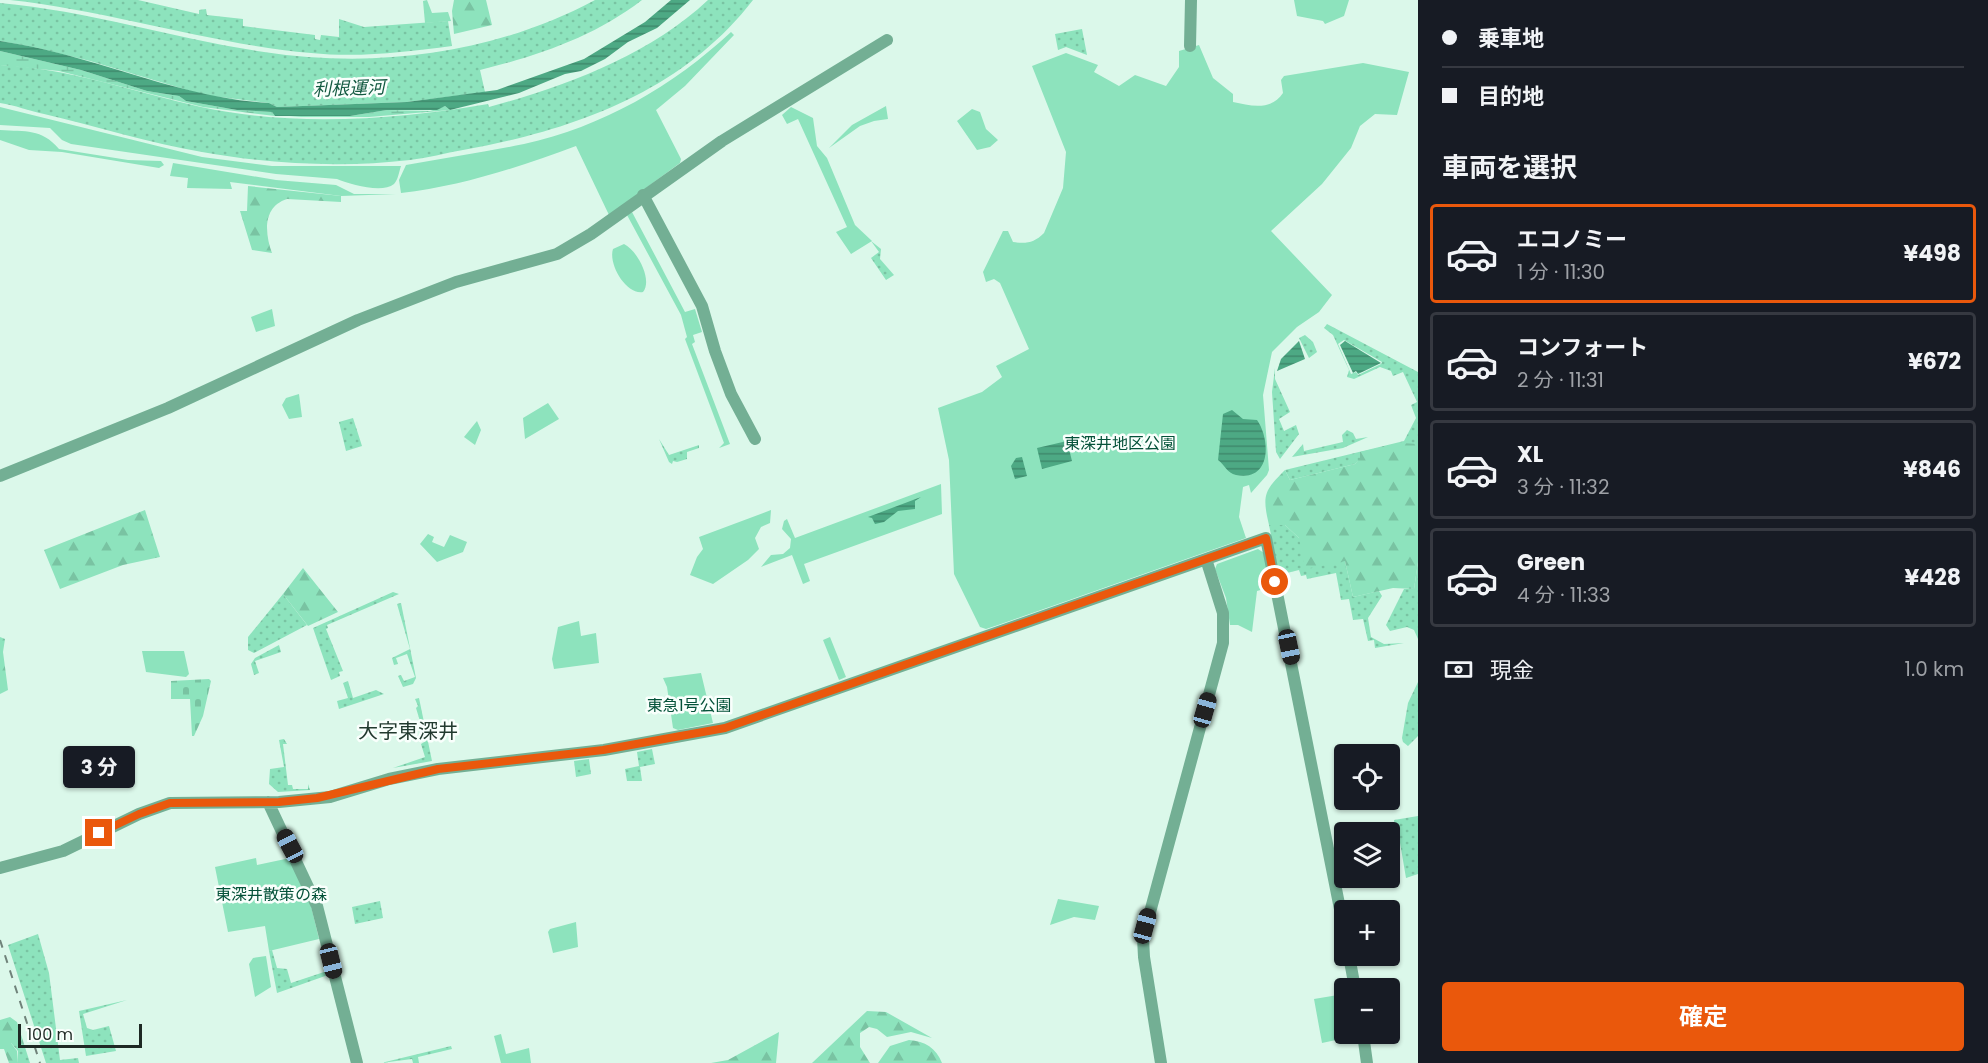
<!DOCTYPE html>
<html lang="ja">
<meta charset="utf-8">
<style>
body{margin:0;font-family:Poppins,"Noto Sans JP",sans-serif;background:#242831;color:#f1f3f6;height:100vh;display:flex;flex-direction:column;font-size:22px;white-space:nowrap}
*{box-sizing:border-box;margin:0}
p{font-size:20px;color:#9ea1a6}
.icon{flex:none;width:33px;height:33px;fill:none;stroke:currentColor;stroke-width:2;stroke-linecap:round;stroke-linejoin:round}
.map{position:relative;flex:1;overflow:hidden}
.panel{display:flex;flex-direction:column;background:#171b24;width:570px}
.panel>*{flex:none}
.hud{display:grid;align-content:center;height:132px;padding:0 24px;background:#171b24}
.buttons{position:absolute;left:1334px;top:744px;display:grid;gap:12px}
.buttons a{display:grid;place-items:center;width:66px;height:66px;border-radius:6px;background:#171b24;box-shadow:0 2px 4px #0004;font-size:30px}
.scale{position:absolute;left:18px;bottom:15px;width:124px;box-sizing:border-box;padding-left:6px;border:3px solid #1e2924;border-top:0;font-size:16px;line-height:21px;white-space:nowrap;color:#1e2924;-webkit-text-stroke:4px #f9fffc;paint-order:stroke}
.end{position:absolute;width:27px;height:27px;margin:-14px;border:8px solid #ea580c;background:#fff;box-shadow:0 0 0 3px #fff}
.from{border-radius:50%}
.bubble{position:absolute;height:42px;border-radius:6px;background:#171b24;box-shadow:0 2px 4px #0004;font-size:20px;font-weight:700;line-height:42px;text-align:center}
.car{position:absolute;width:18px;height:36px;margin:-18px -9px;border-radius:8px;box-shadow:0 0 4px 2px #0007;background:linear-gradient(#222 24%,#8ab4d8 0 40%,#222 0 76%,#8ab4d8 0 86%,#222 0)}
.hud b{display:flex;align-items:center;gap:21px;height:57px;font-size:22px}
.hud b+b{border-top:2px solid #363941}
.hud i{width:15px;height:15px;background:#f1f3f6}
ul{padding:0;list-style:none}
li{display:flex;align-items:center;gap:18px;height:99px;margin:0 12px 9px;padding:0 12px;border:3px solid #363941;border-radius:6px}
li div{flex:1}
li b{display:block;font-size:22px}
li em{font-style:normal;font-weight:700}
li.on{border-color:#ea580c}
li>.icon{width:54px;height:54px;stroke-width:1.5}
h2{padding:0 24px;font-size:27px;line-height:72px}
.pay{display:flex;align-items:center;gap:15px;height:66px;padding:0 24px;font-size:22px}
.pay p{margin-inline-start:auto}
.button{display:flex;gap:12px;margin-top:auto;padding:12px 24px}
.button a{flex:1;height:69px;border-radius:6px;background:#ea580c;color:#fff;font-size:24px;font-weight:700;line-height:69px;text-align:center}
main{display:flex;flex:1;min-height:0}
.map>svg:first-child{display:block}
</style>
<main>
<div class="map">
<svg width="1418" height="1063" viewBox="0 0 1418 1063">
<defs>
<pattern id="grass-dots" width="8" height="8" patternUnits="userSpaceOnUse" patternTransform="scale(1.5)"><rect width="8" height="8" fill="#8de3bd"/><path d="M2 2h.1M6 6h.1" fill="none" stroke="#79c3a2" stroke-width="1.8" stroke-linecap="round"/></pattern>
<pattern id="forest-firs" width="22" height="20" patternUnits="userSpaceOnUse" patternTransform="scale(1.5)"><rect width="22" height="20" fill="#8de3bd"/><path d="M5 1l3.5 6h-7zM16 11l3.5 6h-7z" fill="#79c3a2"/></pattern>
<pattern id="wetland-marsh" width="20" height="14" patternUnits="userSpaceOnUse" patternTransform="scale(1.5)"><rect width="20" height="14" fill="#8de3bd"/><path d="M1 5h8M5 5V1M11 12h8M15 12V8" fill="none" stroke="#79c3a2"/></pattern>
<pattern id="cemetery-stones" width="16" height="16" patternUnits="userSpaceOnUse" patternTransform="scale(1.5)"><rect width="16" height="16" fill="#8de3bd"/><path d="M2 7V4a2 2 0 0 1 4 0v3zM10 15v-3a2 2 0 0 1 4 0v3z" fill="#79c3a2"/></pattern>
<pattern id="water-rules" width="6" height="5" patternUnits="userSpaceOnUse" patternTransform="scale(1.5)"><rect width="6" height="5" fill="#4da984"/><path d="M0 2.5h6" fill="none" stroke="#3f8a6c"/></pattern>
</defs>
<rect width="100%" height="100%" fill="#dbf8ea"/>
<!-- grass -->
<path fill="url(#grass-dots)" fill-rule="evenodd" d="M10,0H138L199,14V10L206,9L207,15L243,19V26L315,35V39L320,40L321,35L339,37V19L364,27L448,21L452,46C405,52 359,58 311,53C209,44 112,11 10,0Z
M595,0H642C594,37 537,56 480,70L485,92L407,102L277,107L269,103L204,95L90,61L34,47L0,41V3C90,11 175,39 264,52C377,69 494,54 595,0Z
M708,0H753C682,92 574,130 463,150C445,153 428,158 410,160C342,168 269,164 202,152C149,143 96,126 44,114C29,111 15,105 0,103V65C69,68 134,92 201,107C293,127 395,120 488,104L489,107C566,86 648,56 708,0Z
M1082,29L1087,55L1066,47L1058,50L1055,34Z
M871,241L881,249L880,259L894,275L886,280L871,258L879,252Z
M1327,324L1418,372V444C1399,443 1368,448 1355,464L1290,480L1285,470L1404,441L1416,418L1411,405L1417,402L1403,372L1393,376L1391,371L1380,367L1354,379L1347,377L1349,370L1333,335L1324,328ZM1344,340L1382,362L1381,364L1358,375L1356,372L1351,374L1338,344Z
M1305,335L1313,342L1317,352L1309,358L1299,338Z
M1275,368V379L1290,412L1279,419L1284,431L1296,425L1299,434L1280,459L1276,452L1272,392Z
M353,418L362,446L346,451L339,422Z
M1347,430L1353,433L1356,439L1368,437L1343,448L1292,457L1303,444L1304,451L1343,442L1342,435Z
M659,439L669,455L699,445V448L687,452V459L677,462L673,461L672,464L669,462Z
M1269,525H1285L1299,538L1345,561L1353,597L1379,591L1382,596L1368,618L1371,637L1384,644L1404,643L1375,648L1374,640L1368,641L1363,619L1353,620L1349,599L1341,600L1336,573L1307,579L1306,575L1301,576L1299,570L1279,575Z
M1418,562V639L1414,630L1407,627L1390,631L1386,625L1404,589H1414Z
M393,592L399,594L327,625L328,628L326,629L343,671L339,672L340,676L331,680L313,628Z
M283,594L307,625L254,653L248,650V637Z
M401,603L416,678L413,684L403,687L398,676L401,675L404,681L415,677L407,654L396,658L398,664L394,665L392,658L410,649L397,604Z
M279,645L281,652L255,661L259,673L254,675L251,664L255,658Z
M348,681L353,698L376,690L384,694L339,709L337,701L348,698L343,683Z
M1418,682V736L1408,746L1403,742L1402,738L1408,703Z
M419,698L432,761L393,768L425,757L421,744L426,741L416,708L418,706L415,699Z
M284,739L287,744H283L288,785H292L293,789H308V784L310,790L278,792L269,784L270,769L284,767L279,740Z
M652,749L655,764L640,767L642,781H627L625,769L639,766L637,752Z
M589,759L591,774L576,777L574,761Z
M1418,816V874L1406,878L1399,837L1390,838L1395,833L1394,820Z
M380,901L383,918L355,924L352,907Z
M38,934L49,973L60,1060L78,1058L79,1063H46L8,945Z
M272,950L277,968L287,969L291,983L327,971L328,975L277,993L269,951Z
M127,1000L83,1014L87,1028L93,1030L109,1026L116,1051L86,1056L79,1011Z
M16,1042L24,1044L30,1063H18V1051L11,1043Z
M451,1046L452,1049L418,1057L419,1063H413L412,1059L381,1063Z"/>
<!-- forest -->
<path fill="url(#forest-firs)" d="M454,0H486L492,25L454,34L452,11Z
M248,186L341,196V202L287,199C262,207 265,234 272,253L252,250L240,211H247Z
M1401,443L1418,444V562L1414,589L1393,588L1353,597L1345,561L1305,569L1299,538L1285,525H1269C1262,495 1264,491 1285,470L1290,480L1355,464L1360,458V452Z
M145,510L160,557L123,565L60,589L44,550Z
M303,568L338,612L308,626L283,594Z
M0,637L5,639L3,652L8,690L0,694Z
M867,1011L886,1012L932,1038L911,1032L887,1037L877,1029L869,1027L860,1033V1047L870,1063H812Z
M10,1017L17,1022L24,1044L11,1043L17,1051L18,1063H9L4,1049H0V1020Z
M779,1032L776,1063H711L728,1060Z
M909,1040C925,1041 936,1048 942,1063H878L890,1046Z"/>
<!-- wetland -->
<path fill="url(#wetland-marsh)" d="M0,51L81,70L147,91L179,96L186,101L237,110L272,112L275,116L203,107L59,71L0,65Z
M445,106L450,110L369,117H289L325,114L350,116L387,110L430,111Z"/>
<!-- cemetery -->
<path fill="url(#cemetery-stones)" d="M209,679L211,681L203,716L194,736H192L190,699H171V681Z"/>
<!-- park -->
<path fill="#8de3bd" d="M427,0L432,13L448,12L451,21L425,23L423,1Z
M1294,0H1349L1344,16L1325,24L1323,21L1297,16Z
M731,32L734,35L685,86L656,110L681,159L680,163L609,215L576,146C519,167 462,186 401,193L399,180L406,165C445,158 485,152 524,144C602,127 673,86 731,32Z
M1199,45L1213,78L1233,94V102C1251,106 1271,111 1283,93L1281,80L1284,76L1363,63L1409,72L1397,115L1375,114L1360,126L1351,148L1322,184L1271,231L1332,295L1319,312L1297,327L1272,352L1263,395L1269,470L1267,475L1251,493L1249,485L1243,487L1239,517L1246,538L998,625L986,629L980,627L954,574L949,460L938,408L982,392L1002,377L996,366L1029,349L1000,283L994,279L986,282L983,272L1003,231H1008L1013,242C1026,244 1034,243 1044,233L1063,188L1066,152L1032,66L1066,53L1098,65L1094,72L1119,86L1135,75L1166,86L1179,67V51Z
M886,106L888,119L874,121L860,126L829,148L852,125Z
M0,107L202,157L272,166H401C399,172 398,180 394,184C382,194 350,184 337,179L276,174L71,144L62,140L50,128L0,125Z
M791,107L813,118L817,146L827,158L855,225L872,241L851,254L836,232L847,227L798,119L787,124L782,115Z
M972,109L980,112L986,129L998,140L990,147L977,150L957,121Z
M0,130C26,132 41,128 59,149L128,160L161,161L164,165L159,168L62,152L29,150L0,140Z
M173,163L276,180L336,185L354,194H396L341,196L230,182L232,189L187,188L188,178L170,176Z
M632,212L685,312L695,309L702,332L693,335L695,342L692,344L730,444L719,448L724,443L685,339L687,337L681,315L627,215Z
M624,244C637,250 653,280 643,292C626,295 608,264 613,249Z
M272,309L275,326L256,332L251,317Z
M299,394L302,417L289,419L282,405L286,398Z
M548,403L559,419L525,439L523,418Z
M477,421L481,430L475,445L464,437Z
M941,484L942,514L804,564L810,581L803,584L792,555L761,567L771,555L783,554L790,548L791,539L782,529L784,521L787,519L795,538Z
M771,510L770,523L761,527L755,538L759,549L748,560L713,584L690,575L697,557L703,549L699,537Z
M428,534L434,537L432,542L444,547L450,535L467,542L463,552L437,562L420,544Z
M1258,549L1264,553L1271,587L1257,591L1252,632L1238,625H1230L1226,598L1215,569L1217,564Z
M579,621L581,636L596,633L599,663L554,669L552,659L558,627Z
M830,637L846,677L839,680L823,640Z
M142,651H184L189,674L186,677L146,672Z
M701,673L713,723L678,730L673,728L667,687L663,678Z
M256,858L257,865L290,858L311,906L319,939L269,951L265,926L228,932L215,867Z
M1058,899L1099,906L1095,920L1074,917L1050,925Z
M576,922L578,947L553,953L548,932L550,929Z
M266,956L271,987L255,997L249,964L253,958Z
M1344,994V1034H1352L1350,1037L1322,1043L1314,999Z
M501,1034L506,1054L529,1048L531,1063H501L494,1036Z"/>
<!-- water -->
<path fill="url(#water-rules)" d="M671,0H690L657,28L628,42L605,59L581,71L565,74L519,93L450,110L445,106L437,110H387L350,116H275L272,112L237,110L186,101L179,96L147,91L81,70L0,51V41C92,54 177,98 269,103L277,107L407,102L497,90L584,59L645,22Z
M1299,341L1305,359L1277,371L1281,359Z
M1345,341L1381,363L1358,374L1356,371L1353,373L1340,345Z
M1232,410L1243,419L1257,420C1271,440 1271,482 1236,475C1227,473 1225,465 1218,460L1223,414Z
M1067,441L1072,461L1042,469L1037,448Z
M1022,457L1027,476L1015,479L1011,466L1016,458Z
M921,497L915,501V509L898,511L884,522L875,524L872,518L868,517Z"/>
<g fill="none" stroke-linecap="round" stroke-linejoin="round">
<!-- minor -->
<path stroke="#73af94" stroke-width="12" d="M1190,46L1191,0
M643,195L702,306L715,351L731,394L755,439
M0,476L168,408L358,320L456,282L557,254L591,234L722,141L887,40
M268,802L317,906L357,1063
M0,868L63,851L139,814L170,803L279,802L330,797L389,779L438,769L604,750L725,728L1266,538L1344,929
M1349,956L1355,988
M1363,1034L1367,1063
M1161,1063L1144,957L1143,938L1223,643V613L1206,559"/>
<!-- rail -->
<path stroke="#70837a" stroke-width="2" stroke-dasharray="8 8" stroke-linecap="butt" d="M0,940L40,1063"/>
</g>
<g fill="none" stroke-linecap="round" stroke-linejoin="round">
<!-- route -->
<path stroke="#ea580c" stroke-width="8" d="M99,833L139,814L170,803L279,802L317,798L438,769L603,750L725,728L1266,538L1275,582"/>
</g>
<g text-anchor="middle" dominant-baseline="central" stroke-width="5" stroke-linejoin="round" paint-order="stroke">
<!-- park labels -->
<g font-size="16" fill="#045239" stroke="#f9fffc">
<text x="1120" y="443">東深井地区公園</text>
<text x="689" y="705">東急1号公園</text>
<text x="271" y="894">東深井散策の森</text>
</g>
<!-- water labels -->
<g font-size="18" font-style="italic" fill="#145b42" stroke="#f9fffc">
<text transform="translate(349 88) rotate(-2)">利根運河</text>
</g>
<!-- quarter labels -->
<g font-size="20" fill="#223a2f" stroke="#f9fffc">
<text x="408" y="731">大字東深井</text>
</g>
</g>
</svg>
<div class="buttons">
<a><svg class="icon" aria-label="locate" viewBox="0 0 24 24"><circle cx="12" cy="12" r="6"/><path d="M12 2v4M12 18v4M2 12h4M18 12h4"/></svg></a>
<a><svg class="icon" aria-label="layers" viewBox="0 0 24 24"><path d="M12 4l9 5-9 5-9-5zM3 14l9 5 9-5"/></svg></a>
<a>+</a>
<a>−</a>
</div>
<div class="scale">100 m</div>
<i class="end from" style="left:1275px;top:582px"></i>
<i class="end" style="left:99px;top:833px"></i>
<div class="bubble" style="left:63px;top:746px;width:72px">3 分</div>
<i class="car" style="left:1289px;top:647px;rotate:168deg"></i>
<i class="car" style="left:1205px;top:710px;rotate:16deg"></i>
<i class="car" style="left:290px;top:846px;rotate:332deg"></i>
<i class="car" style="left:1145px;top:926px;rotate:15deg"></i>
<i class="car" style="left:331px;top:961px;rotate:166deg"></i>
</div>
<section class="panel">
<div class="hud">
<b><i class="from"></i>乗車地</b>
<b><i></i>目的地</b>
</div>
<h2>車両を選択</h2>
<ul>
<li class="on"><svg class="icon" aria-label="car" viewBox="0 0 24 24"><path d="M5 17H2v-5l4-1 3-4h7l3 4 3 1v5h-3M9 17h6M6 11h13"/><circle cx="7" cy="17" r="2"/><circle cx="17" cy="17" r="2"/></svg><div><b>エコノミー</b><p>1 分 · 11:30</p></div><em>¥498</em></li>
<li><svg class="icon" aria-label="car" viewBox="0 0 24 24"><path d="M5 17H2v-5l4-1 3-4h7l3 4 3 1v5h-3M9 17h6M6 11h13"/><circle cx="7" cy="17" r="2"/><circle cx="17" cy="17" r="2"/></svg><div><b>コンフォート</b><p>2 分 · 11:31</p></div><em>¥672</em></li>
<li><svg class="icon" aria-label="car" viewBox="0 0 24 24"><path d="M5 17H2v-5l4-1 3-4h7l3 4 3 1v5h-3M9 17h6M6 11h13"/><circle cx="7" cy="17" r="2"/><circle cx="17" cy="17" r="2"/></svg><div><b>XL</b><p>3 分 · 11:32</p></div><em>¥846</em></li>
<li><svg class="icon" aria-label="car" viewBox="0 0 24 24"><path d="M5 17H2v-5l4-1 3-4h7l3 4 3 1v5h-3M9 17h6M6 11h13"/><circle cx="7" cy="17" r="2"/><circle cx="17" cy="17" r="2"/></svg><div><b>Green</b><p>4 分 · 11:33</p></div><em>¥428</em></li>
</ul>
<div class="pay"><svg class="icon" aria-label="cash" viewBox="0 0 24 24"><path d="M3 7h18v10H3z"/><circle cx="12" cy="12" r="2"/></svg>現金<p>1.0 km</p></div>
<div class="button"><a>確定</a></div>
</section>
</main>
